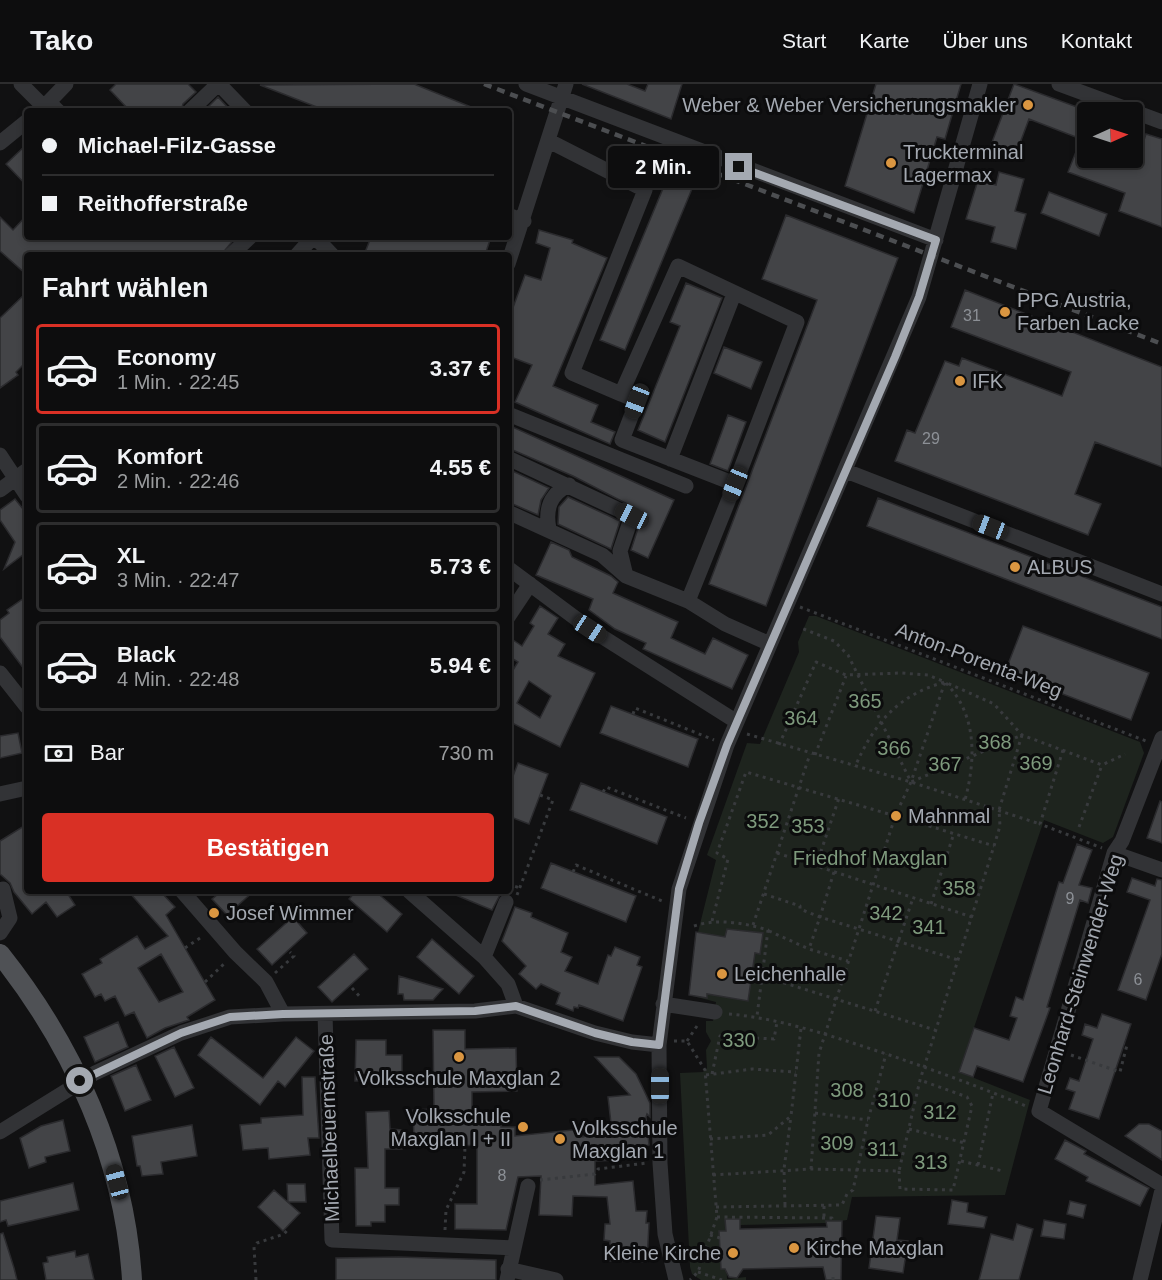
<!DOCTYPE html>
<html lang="de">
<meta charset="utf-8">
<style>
body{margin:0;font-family:Helvetica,sans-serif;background:#1b1b1c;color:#f1f3f6;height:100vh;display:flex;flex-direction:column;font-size:22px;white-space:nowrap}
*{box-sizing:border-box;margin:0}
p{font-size:20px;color:#9a9c9e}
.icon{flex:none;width:33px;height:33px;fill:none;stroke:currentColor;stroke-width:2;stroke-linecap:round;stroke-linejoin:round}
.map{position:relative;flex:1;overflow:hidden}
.details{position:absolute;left:24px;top:168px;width:488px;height:642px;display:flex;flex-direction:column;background:#0d0d0e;border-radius:6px;box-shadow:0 3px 9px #0003,0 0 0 2px #2d2d2e}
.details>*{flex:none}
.banner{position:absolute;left:24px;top:24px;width:488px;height:132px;border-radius:6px;box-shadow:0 3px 9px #0003,0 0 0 2px #2d2d2e;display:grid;align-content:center;height:132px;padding:0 18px;background:#0d0d0e}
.needle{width:39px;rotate:87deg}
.tools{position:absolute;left:1077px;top:18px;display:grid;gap:12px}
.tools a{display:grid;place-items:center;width:66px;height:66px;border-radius:6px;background:#0d0d0e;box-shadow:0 3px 9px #0003,0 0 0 2px #2d2d2e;font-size:30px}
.end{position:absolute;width:27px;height:27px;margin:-14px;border:8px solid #a4a9b1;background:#111;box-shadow:0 0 0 3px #111}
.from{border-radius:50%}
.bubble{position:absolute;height:42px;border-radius:6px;background:#0d0d0e;box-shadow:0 3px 9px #0003,0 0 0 2px #2d2d2e;font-size:20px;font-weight:600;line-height:42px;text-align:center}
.car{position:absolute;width:18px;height:36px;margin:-18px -9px;border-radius:8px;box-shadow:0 0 4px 2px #0007;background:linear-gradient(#222 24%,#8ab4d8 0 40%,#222 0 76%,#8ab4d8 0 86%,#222 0)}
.banner b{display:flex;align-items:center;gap:21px;height:57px;font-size:22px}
.banner b+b{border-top:2px solid #2d2d2e}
.banner i{width:15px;height:15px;background:#f1f3f6}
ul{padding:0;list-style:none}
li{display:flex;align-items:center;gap:18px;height:90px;margin:0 12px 9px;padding:0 6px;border:3px solid #2d2d2e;border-radius:6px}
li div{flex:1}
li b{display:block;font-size:22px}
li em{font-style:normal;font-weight:600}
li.active{border-color:#d93025}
li>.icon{width:54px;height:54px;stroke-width:1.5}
h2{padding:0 18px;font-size:27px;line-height:72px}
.pay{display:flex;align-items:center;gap:15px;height:66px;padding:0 18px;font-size:22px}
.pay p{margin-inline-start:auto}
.cta{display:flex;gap:12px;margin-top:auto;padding:12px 18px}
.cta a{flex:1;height:69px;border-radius:6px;background:#d93025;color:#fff;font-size:24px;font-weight:600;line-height:69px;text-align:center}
header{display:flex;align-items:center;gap:36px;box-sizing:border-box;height:84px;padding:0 30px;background:#0d0d0e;border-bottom:2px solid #2d2d2e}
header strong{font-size:28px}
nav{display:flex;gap:33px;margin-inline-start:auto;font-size:21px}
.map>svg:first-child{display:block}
</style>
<header>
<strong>Tako</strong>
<nav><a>Start</a><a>Karte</a><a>Über uns</a><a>Kontakt</a></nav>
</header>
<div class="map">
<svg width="1162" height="1196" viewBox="0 0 1162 1196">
<rect width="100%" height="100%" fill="#111112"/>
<!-- green -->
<path fill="#1e241e" d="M809,532H816L1140,658L1144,669L1113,753L1103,759L1044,736L959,988L1030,1016L1005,1111L852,1113L847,1136L827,1139L740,1141L739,1135H725L727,1195L746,1193V1196H701L692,1190L690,1183L680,989L703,988L707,984L706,966L711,957L706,948V937H713L716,918L689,911L696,849L698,848L716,776L707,771L747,659L760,660L799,568L798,558Z"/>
<!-- building -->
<path fill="#434447" stroke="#2b2b2e" stroke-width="1.5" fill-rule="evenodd" d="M116,0H188L196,8L183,20L181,27H130L110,6Z
M414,0L481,27H327L260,1Z
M582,0H627L645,7L648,0H682L671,35Z
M876,0H961L945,55L937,53L914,129L845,102Z
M1014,0L1088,27V74H1138L1146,50L1162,55V143L1119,127L1125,109L1068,88L1081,55L1029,35L1016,70L991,61Z
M218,13L231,27H204Z
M27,60V102L6,80Z
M999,88L1024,95L1015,127L1026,130L1016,165L991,158L995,143L966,135L978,96L996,101Z
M669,90L694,100L625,266L600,256Z
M1049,108L1107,130L1099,152L1041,129Z
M27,131V153H236L221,171H27V191L0,167V133L13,146Z
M786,131L898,174L766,522L709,500L817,216L762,195Z
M539,146L573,156L572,159L607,174L553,302L598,321L591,338L615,348L610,360L515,318L532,281L508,272V237L525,191L541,196L550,164L536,159Z
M371,153H491L485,171H364Z
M686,199L722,214L665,358L638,346L680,242L670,238Z
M965,206L1162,283V383L1095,358L1075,410L1101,420L1088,451L895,377L907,346L915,349L945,277L959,282L962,274L1062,312L1071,288L951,243Z
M27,208V277L16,288L18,291L0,304V234Z
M724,263L762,278L751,305L714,289Z
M728,331L746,338L728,387L710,380Z
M508,341L674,416L648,474L631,466L641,435L639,426L573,392L508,364Z
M508,385L549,404L541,416L538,431L508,418Z
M568,413L620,437L611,465L558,440L559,423Z
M878,414L1162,523V555L867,442Z
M15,415L27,430V474L24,470L4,485L15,458L0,436V426Z
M551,458L569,466L572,473L611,492L618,498L613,509L678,538L671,554L705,570L713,554L748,571L732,605L643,565L646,559L615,545L589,526L593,515L536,491Z
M27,512V589L0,553V536L9,529L7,526Z
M540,522L558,534L548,550L565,560L558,572L595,589L560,663L508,637V594L518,578L508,572V564L513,556L522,562L534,542L530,539ZM529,597L551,612L540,634L517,619Z
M1023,542L1149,589L1131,636L1005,588Z
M611,622L698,655L688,683L600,649Z
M18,649L22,669L0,674V652Z
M518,679L548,690L529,740L508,732V705Z
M581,699L667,733L657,760L570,726Z
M1160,717L1162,718V759L1147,754Z
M27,740V807H66L75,821L57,833L46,818L32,830L14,808L10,799L0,790V757Z
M1077,760L1092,766L1079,801L1092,804L1088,819L1080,816L1047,923L1050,924L1023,998L977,982L973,993L959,988L974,944L1009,956L1017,934L1010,932L1016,913L1023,916L1059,798L1063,799Z
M551,779L636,812L626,838L541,804Z
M1132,794L1155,802L1157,795L1162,796V870L1146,916L1118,906L1150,816L1127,808Z
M128,807H160L175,823L166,831L215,916L187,933L189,936L165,944L147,954L134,928L125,932L115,912L105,917L101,910L95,913L82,890L102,879L100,875L137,852L145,865L168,852ZM161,870L183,908L159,918L138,884Z
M222,807H254L227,831L212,815Z
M356,807H375L402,830L387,848L349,815Z
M446,807H502L492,826Z
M515,823L532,829L531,833L568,849L561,868L572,873L565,887L598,900L608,871L611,872L615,863L640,873L637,881L642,883L623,937L579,921L578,924L574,923L573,927L556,920L560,909L541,900L536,905L519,890L526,882L502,857Z
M293,833L307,849L272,881L257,865Z
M727,845L763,849L760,870L755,869L748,917L707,910V914L689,911L696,848L725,853Z
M432,855L474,892L459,910L417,873Z
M354,870L368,885L332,918L318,903Z
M399,892L443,905L433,916H404L403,910H398Z
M1102,930L1131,940L1099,1035L1069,1025L1075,1008L1066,1005L1070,994L1079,997L1093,955L1082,951L1085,940L1097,944Z
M118,938L128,963L95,978L84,953Z
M433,946H465V965L516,964L517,1007L472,1008V1036L501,1035V1043H515V1052L582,1045L583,1053L600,1046L612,1048L608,1013L630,1011L595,973H619L636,990L650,1019V1033L647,1030L646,1033L649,1061L643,1062L644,1075L595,1077V1101L633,1097L636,1127H647L646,1139H649L647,1178L609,1177L610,1157L604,1156L605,1140H610L607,1113L573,1112L572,1132L539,1131L541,1092L518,1093L506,1146L455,1145V1120H477V1061L460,1062V1054L414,1055L413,1026L434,1025Z
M211,953L263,994L296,953L314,967L285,1003L278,997L260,1021L198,971Z
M356,956H386V971H402V996L355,997Z
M174,963L194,1004L175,1013L155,972Z
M136,981L151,1016L125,1027L111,992Z
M302,993H315L319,1054H308L310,1071L269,1075L268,1064L243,1066L240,1041L261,1039V1034L303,1031Z
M389,1027L390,1045L402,1046V1065H385V1104H399V1121H385V1138H371V1142H356L355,1084H368L366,1028Z
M63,1036L70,1067L45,1073L46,1078L29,1084L20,1054L41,1042Z
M1139,1040H1149L1162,1047V1076L1125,1052Z
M192,1041L197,1072L161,1078L163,1090L142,1092L140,1082H137L132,1052Z
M1065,1056L1086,1067L1084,1070L1149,1104L1140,1122L1086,1097L1088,1093L1055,1075Z
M73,1099L79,1126L8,1142L6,1136L0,1138V1117Z
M287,1100H305L306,1118H288Z
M274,1106L300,1129L283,1147L258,1123Z
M952,1116L968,1119L967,1128L987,1133L984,1144L948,1140Z
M1070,1117L1086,1121L1083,1134L1067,1130Z
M876,1132L900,1134L897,1156L908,1157L903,1189L869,1184Z
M725,1135H740V1145L827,1143L826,1137H842L841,1196H826L823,1183L743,1185L737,1194L729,1193L725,1185H721L719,1147H726Z
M1044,1136L1066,1140L1064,1155L1041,1152Z
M1017,1140L1033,1145L1019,1196H979L991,1150L1013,1156Z
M3,1149L14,1184L17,1196H0V1150Z
M75,1167L76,1173L88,1170L94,1196H46L43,1179L48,1178L47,1173Z
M399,1173L496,1176V1196H336V1174Z"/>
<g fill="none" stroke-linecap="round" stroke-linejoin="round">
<!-- path -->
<path stroke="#383a3d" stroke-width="3" stroke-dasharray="3 4.5" stroke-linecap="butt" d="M800,523L1146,657
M946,599C977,631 976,675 965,716
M633,630L635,624L714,656
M747,650L911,698L1040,740
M779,661L816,578L846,591L901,589L928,591L945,598C898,611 874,639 855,683
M1063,666L1040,740L1102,764
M815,671L846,592
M603,708L606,703L686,734
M897,728L911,698L945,598L994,620L1022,651L1102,681L1125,670
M900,733L994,762
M1079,743L1102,681
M777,769L972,833
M816,782L839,714
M573,788L576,781L662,817
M834,788L820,833L958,876
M508,800L520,804
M764,810L800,822V825L820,833L809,865
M517,811L553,716L540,711
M931,820L954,749
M712,837L728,775L717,769L746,688L892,731L897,728L900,733L894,736L892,731
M753,841L810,670
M694,842C718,834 744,839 768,846L757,932
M769,847L809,865L848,877
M185,864L203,852
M275,889L294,872L290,868
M762,892L935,946
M205,898L226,878
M352,904L361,914
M875,927L913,814
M729,930C775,934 819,948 862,962C918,980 972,1000 1026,1022
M674,957H687L705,986L717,1133L698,1188L690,1196
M687,957L699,939
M1071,971L1120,988L1127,961L1124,960
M712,990L720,952L774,955L777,938
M706,991L752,985L796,988
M815,1029L868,1036
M909,1045L965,1059
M710,1055L768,1051L791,1032L801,944
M961,1077L1003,1087
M978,1081L993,1009
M811,1085L819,969L894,736
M899,1087L900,1105L953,1106L972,1022L967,1013L920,996
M713,1091L811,1085L899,1087L920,996L994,762L1000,742L999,726L1022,651L911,698L848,571L834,557L801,544
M540,1096L595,1090L598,1085L647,1079
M785,1121L784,1085L791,1032
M824,1122V1134
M716,1123L842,1121L847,1110L853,1106L868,1036L886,970
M717,1133L832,1134V1137
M445,1146L446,1126L464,1088L465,1062
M710,1151L720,1154
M698,1188L722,1196
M256,1196L254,1163L257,1159L284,1150L289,1144
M833,1196V1192"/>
<!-- minor -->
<path stroke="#323336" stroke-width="15" d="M21,0L44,23H54L58,27
M219,0L245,27
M526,0L936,156
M1059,0L1162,38
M41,26L66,0
M190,27L218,0
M549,57L645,106L572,289L621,310
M0,59L27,37
M508,131L524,137
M315,153L332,171
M231,171L250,153
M297,171L313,153
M508,180L566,0
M508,330L686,402
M0,371L27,412
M508,374L632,432L620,467L626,492
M670,375L734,210
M846,387L1162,510
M0,406L27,386
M508,428L602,471L626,492L688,517L725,540L770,560
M549,445C545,425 550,410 569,401
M508,484L590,545L737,638
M688,517L735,400L622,356L637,317L621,310L678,182L797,238L735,400
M508,533L530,500
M0,589L27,623
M1162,654L1122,757L1114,769L1039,1027L1162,1101
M0,710L27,704
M1114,769L1162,786
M182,807L235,868L266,898L283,930
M409,807L484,873L508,900L516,922
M0,849L10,834L3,805
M484,873L506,818
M663,920L715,928
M325,930L332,1156L513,1164
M0,1048L95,989L181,949L230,933L283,930L475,927L516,922L595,949L632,958L659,961
M508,1185L556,1196
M507,1196L528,1102
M676,1196L665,1150L660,1079L659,961L679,805L727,661L919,213L980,0
M1140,1196L1162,1106"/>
<!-- major -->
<path stroke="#4f5155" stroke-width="20" d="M0,870C74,963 125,1076 132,1196"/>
<!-- rail -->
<path stroke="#4c4e51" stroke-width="4.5" stroke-dasharray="8 6" stroke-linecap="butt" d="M484,0L1162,260"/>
</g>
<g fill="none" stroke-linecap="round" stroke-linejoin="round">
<!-- route -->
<path stroke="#a4a9b1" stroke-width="8" d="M80,997L181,949L230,933L283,930L475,927L516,922L595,949L632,958L659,961L679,805L699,739L727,661L895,273L919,213L936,156L739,83"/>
</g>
<!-- markers -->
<g fill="#da9641" stroke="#0c0c0d" stroke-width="2">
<circle cx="1028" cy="21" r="6"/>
<circle cx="891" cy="79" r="6"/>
<circle cx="1005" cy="228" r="6"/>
<circle cx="960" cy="297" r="6"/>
<circle cx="1015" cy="483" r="6"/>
<circle cx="896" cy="732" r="6"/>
<circle cx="214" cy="829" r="6"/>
<circle cx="722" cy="890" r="6"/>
<circle cx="459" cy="973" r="6"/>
<circle cx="523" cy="1043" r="6"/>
<circle cx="560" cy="1055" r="6"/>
<circle cx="794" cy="1164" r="6"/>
<circle cx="733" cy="1169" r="6"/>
</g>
<g text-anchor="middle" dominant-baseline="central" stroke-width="6" stroke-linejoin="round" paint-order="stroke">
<!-- number labels -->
<g font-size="16" fill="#8c9096">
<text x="972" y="231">31</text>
<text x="931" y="354">29</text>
<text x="1070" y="814">9</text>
<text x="1138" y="895">6</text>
<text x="502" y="1091">8</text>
</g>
<!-- poi labels -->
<g font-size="20" fill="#a4a9b1" stroke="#0c0c0d" text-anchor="start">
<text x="1016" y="21" text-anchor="end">Weber &amp; Weber Versicherungsmakler</text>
<text x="903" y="68">Truckterminal<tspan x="903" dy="23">Lagermax</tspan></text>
<text x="1017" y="216">PPG Austria,<tspan x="1017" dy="23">Farben Lacke</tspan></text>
<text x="972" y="297">IFK</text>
<text x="1027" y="483">ALBUS</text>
<text x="908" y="732">Mahnmal</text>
<text x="226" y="829">Josef Wimmer</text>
<text x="734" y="890">Leichenhalle</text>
<text x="459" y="994" text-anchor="middle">Volksschule Maxglan 2</text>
<text x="511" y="1032" text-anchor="end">Volksschule<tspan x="511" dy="23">Maxglan I + II</tspan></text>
<text x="572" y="1044">Volksschule<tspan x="572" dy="23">Maxglan 1</tspan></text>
<text x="806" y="1164">Kirche Maxglan</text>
<text x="721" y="1169" text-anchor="end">Kleine Kirche</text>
</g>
<!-- street labels -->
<g font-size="20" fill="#a4a9b1" stroke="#0c0c0d">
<text transform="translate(979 576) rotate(21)">Anton-Porenta-Weg</text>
<text transform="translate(1080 890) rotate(-73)">Leonhard-Steinwender-Weg</text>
<text transform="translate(329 1044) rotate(-92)">Michaelbeuernstraße</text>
</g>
<!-- park labels -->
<g font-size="20" fill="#7e9a7d" stroke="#0c0c0d">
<text x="865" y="617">365</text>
<text x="801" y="634">364</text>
<text x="995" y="658">368</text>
<text x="894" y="664">366</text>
<text x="1036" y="679">369</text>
<text x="945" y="680">367</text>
<text x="763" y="737">352</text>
<text x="808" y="742">353</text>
<text x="870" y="774">Friedhof Maxglan</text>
<text x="959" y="804">358</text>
<text x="886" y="829">342</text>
<text x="929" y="843">341</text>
<text x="739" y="956">330</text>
<text x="847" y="1006">308</text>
<text x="894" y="1016">310</text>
<text x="940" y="1028">312</text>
<text x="837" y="1059">309</text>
<text x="883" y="1065">311</text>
<text x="931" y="1078">313</text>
</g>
</g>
</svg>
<div class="tools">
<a><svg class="needle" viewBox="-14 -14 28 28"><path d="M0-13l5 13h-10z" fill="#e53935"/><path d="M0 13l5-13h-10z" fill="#9a9c9e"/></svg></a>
</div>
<i class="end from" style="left:80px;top:997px"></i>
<i class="end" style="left:739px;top:83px"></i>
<div class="bubble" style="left:608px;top:62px;width:111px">2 Min.</div>
<i class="car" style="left:637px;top:317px;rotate:201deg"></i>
<i class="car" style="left:735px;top:400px;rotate:202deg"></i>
<i class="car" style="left:632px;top:432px;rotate:296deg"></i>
<i class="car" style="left:990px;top:443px;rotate:291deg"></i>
<i class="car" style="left:590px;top:545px;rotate:123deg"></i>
<i class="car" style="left:660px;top:1002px;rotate:0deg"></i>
<i class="car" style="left:117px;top:1098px;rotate:345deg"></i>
<div class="banner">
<b><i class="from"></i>Michael-Filz-Gasse</b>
<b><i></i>Reithofferstraße</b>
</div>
<section class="details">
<h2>Fahrt wählen</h2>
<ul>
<li class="active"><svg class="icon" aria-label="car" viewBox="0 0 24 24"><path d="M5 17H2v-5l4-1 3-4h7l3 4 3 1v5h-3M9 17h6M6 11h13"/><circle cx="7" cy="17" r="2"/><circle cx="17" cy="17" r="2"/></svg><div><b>Economy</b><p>1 Min. · 22:45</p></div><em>3.37 €</em></li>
<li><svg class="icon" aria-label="car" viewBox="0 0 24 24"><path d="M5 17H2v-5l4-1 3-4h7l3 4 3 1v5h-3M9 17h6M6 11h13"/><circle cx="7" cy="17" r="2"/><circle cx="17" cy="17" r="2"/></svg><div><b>Komfort</b><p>2 Min. · 22:46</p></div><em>4.55 €</em></li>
<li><svg class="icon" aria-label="car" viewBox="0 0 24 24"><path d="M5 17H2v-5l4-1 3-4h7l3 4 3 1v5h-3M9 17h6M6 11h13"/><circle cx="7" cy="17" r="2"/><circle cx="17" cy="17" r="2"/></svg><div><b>XL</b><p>3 Min. · 22:47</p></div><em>5.73 €</em></li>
<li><svg class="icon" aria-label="car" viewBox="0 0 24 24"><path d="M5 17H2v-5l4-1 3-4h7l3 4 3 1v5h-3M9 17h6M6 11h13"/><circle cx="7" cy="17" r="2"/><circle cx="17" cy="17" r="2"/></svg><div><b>Black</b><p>4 Min. · 22:48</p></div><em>5.94 €</em></li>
</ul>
<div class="pay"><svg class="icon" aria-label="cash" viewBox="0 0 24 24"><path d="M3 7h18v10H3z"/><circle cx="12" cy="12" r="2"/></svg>Bar<p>730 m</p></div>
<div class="cta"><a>Bestätigen</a></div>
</section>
</div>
